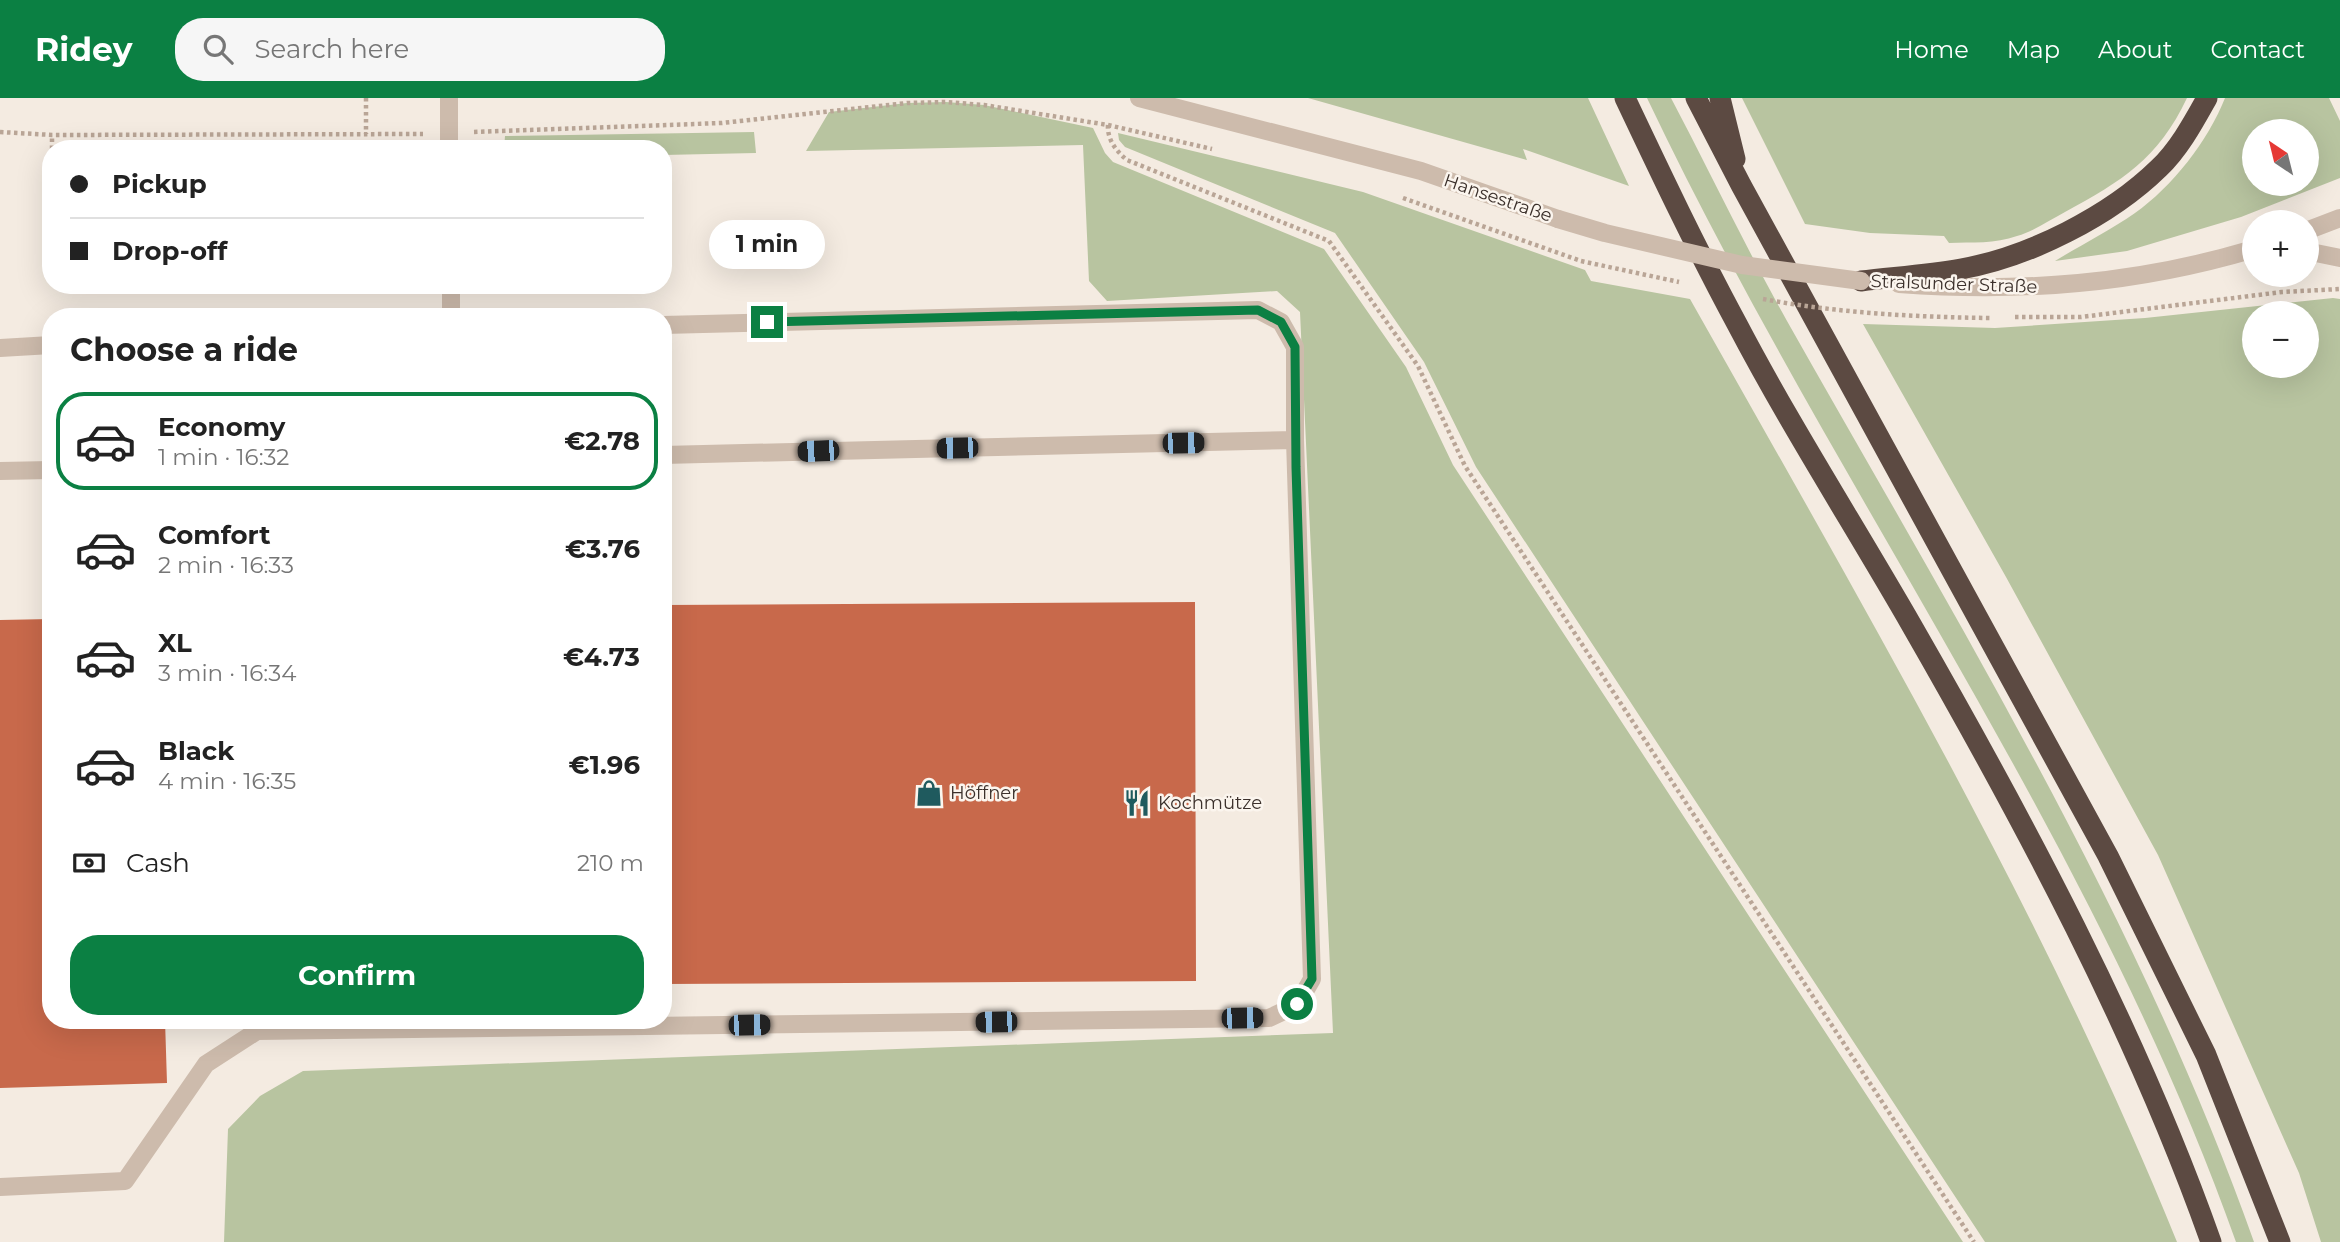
<!DOCTYPE html>
<meta charset="utf-8">
<style>
body{margin:0;font-family:Montserrat,sans-serif;background:#f6f6f6;color:#222;height:100vh;display:flex;flex-direction:column;font-size:26px;white-space:nowrap}
*{box-sizing:border-box;margin:0}
p{font-size:23px;color:#767676}
.icon{flex:none;width:38px;height:38px;fill:none;stroke:currentColor;stroke-width:2;stroke-linecap:round;stroke-linejoin:round}
.map{position:relative;flex:1;overflow:hidden}
.side{position:absolute;left:42px;top:210px;width:630px;height:721px;display:flex;flex-direction:column;background:#fff;border-radius:28px;box-shadow:0 7px 28px #0002}
.side>*{flex:none}
.guide{position:absolute;left:42px;top:42px;width:630px;height:154px;border-radius:28px;box-shadow:0 7px 28px #0002;display:grid;align-content:center;height:154px;padding:0 28px;background:#fff}
.needle{width:46px;rotate:325deg}
.tools{position:absolute;left:2242px;top:21px;display:grid;gap:14px}
.tools a{display:grid;place-items:center;width:77px;height:77px;border-radius:50%;background:#fff;box-shadow:0 7px 28px #0002;font-size:35px}
.end{position:absolute;width:32px;height:32px;margin:-16px;border:9px solid #0b8043;background:#fff;box-shadow:0 0 0 4px #fff}
.from{border-radius:50%}
.bubble{position:absolute;height:49px;border-radius:24px;background:#fff;box-shadow:0 7px 28px #0002;font-size:23px;font-weight:700;line-height:49px;text-align:center}
.car{position:absolute;width:21px;height:42px;margin:-21px -10px;border-radius:9px;box-shadow:0 0 5px 2px #0007;background:linear-gradient(#222 24%,#8ab4d8 0 40%,#222 0 76%,#8ab4d8 0 86%,#222 0)}
.guide b{display:flex;align-items:center;gap:24px;height:66px;font-size:26px}
.guide b+b{border-top:2px solid #e0e0e0}
.guide i{width:18px;height:18px;background:#222}
ul{padding:0;list-style:none}
li{display:flex;align-items:center;gap:21px;height:98px;margin:0 14px 10px;padding:0 14px;border:4px solid transparent;border-radius:28px}
li div{flex:1}
li b{display:block;font-size:26px}
li em{font-style:normal;font-weight:700}
li.on{border-color:#0b8043}
li>.icon{width:63px;height:63px;stroke-width:1.5}
h2{padding:0 28px;font-size:32px;line-height:84px}
.pay{display:flex;align-items:center;gap:18px;height:77px;padding:0 28px;font-size:26px}
.pay p{margin-inline-start:auto}
.cta{display:flex;gap:14px;margin-top:auto;padding:14px 28px}
.cta a{flex:1;height:80px;border-radius:28px;background:#0b8043;color:#fff;font-size:28px;font-weight:700;line-height:80px;text-align:center}
header{display:flex;align-items:center;gap:42px;box-sizing:border-box;height:98px;padding:0 35px;background:#0b8043;color:#fff}
header strong{font-size:33px}
nav{display:flex;gap:38px;margin-inline-start:auto;font-size:24px}
.search{width:490px;height:63px;background:#f6f6f6;display:flex;align-items:center;gap:18px;box-sizing:border-box;padding:0 24px;border-radius:28px;color:#767676;font-size:26px}
.map>svg:first-child{display:block}
</style>
<header>
<strong>Ridey</strong>
<div class="search"><svg class="icon" aria-label="search" viewBox="0 0 24 24"><circle cx="10" cy="10" r="6"/><path d="M15 15l6 6"/></svg>Search here</div>
<nav><a>Home</a><a>Map</a><a>About</a><a>Contact</a></nav>
</header>
<div class="map">
<svg width="2340" height="1144" viewBox="0 0 2340 1144">
<rect width="100%" height="100%" fill="#f4ebe1"/>
<!-- green -->
<path fill="#b8c4a0" fill-rule="evenodd" d="M1308,0H1588L1629,88L1523,51L1527,62Z
M1647,0H1671C1710,74 1746,150 1787,223C1956,522 2139,819 2254,1144H2236C2092,738 1831,387 1647,0Z
M1742,0H2187C2158,61 2122,83 2065,114C2050,122 2034,133 2017,138C1995,146 1972,144 1949,145L1944,138L1870,135L1805,126Z
M2225,0H2329L2340,23V80L2241,119L2127,153L2055,163C2081,147 2109,133 2135,115C2172,89 2208,43 2225,0ZM2254,33H2306V86H2254Z
M946,4L984,7L1093,30L1105,55L1113,64L1324,151L1406,269L1453,367L1963,1144H224L228,1031L260,998L303,973L1333,935L1300,214L1277,193L1107,203L1089,183L1083,47L806,53L829,14L907,5Z
M754,34L756,55L663,57V51H504L505,38Z
M1118,35L1363,94L1585,172L1591,183L1690,201C1864,510 2044,815 2177,1144H1985L1476,369L1424,264L1335,135L1125,49L1119,42Z
M2333,200L2340,201V1144H2321L2299,1075L2158,757L2006,479L1863,226L1995,230L2145,220ZM2254,215H2306V268H2254Z"/>
<!-- building -->
<path fill="#c8694b" d="M1195,504L1196,883L663,886V507Z
M51,521V922H165L167,985L0,990V522Z"/>
<g fill="none" stroke-linecap="round" stroke-linejoin="round">
<!-- path -->
<path stroke="#b9a596" stroke-width="4.5" stroke-dasharray="3.5 3.5" stroke-linecap="butt" d="M366,0V36
M1108,27C1107,41 1116,53 1127,62L1329,143L1418,268L1465,368L1974,1144
M0,34L52,37L423,36
M474,34L722,25L907,5L946,4L984,7L1108,27L1212,51
M52,51V37
M1403,100L1581,163
M2015,219H2081L2282,194L2340,191"/>
<!-- minor -->
<path stroke="#cdbbac" stroke-width="18" d="M1139,0L1421,73L1558,121
M449,51V0
M2306,133L2340,120
M2306,153L2340,160
M1899,186C2022,195 2136,186 2254,151
M451,187V219
M0,250L51,247
M663,357L1295,342
M0,373L51,372
M0,1089L125,1083L206,966L257,933L1269,920L1297,907L1312,881L1295,342V249L1281,224L1258,212L663,227"/>
<!-- highway -->
<path stroke="#5c4a42" stroke-width="21" d="M1625,0C1661,76 1697,152 1737,226C1791,329 1854,427 1912,528C2024,723 2136,932 2211,1144
M1696,0L1741,87L2108,758L2206,957L2280,1144
M1720,0L1735,61
M1861,183C1894,179 1928,177 1961,171C2029,159 2110,118 2159,70C2179,51 2193,25 2207,0"/>
<!-- path-bridge -->
<path stroke="#b9a596" stroke-width="4.5" stroke-dasharray="3.5 3.5" stroke-linecap="butt" d="M1581,163L1679,184
M1763,201C1838,215 1913,219 1990,220"/>
<!-- minor-bridge -->
<path stroke="#cdbbac" stroke-width="18" d="M1558,121L1605,135L1742,167L1861,183"/>
</g>
<g fill="none" stroke-linecap="round" stroke-linejoin="round">
<!-- route -->
<path stroke="#0b8043" stroke-width="9" d="M767,224L1258,212L1281,224L1295,249L1296,369L1312,881L1297,906"/>
</g>
<!-- icons -->
<defs>
<symbol id="shop-bare" viewBox="-9 -9 18 18"><path d="M-5-2.5h2.3a2.7 3.5 0 0 1 5.4 0H5L5.5 6h-11ZM-1.5-2.5h3a1.5 2.3 0 0 0-3 0Z" fill="#1f5a5e" stroke="#fbf5ee" stroke-width="2.5" paint-order="stroke"/></symbol>
<symbol id="restaurant-bare" viewBox="-9 -9 18 18"><path d="M-5-6h1v4h1v-4h1v4h1v-4h1v5L-1.5 .5V6h-2V.5L-5-1ZM5-6V6H3V1.5H1.5Q1.5-4 5-6Z" fill="#1f5a5e" stroke="#fbf5ee" stroke-width="2.5" paint-order="stroke"/></symbol>
</defs>
<g fill-rule="evenodd">
<use href="#shop-bare" x="910" y="676" width="38" height="38"/>
<use href="#restaurant-bare" x="1118" y="686" width="38" height="38"/>
</g>
<g text-anchor="middle" dominant-baseline="central" stroke-width="5" stroke-linejoin="round" paint-order="stroke">
<!-- street labels -->
<g font-size="18" fill="#3b302b" stroke="#fbf5ee">
<text transform="translate(1498 100) rotate(19)">Hansestraße</text>
<text transform="translate(1954 186) rotate(2)">Stralsunder Straße</text>
</g>
<!-- poi labels -->
<g font-size="18" fill="#3b302b" stroke="#fbf5ee" text-anchor="start">
<text x="950" y="695">Höffner</text>
<text x="1158" y="705">Kochmütze</text>
</g>
</g>
</svg>
<div class="tools">
<a><svg class="needle" viewBox="-14 -14 28 28"><path d="M0-13l5 13h-10z" fill="#e53935"/><path d="M0 13l5-13h-10z" fill="#767676"/></svg></a>
<a>+</a>
<a>−</a>
</div>
<i class="end from" style="left:1297px;top:906px"></i>
<i class="end" style="left:767px;top:224px"></i>
<div class="bubble" style="left:709px;top:122px;width:116px">1 min</div>
<i class="car" style="left:1183px;top:345px;rotate:89deg"></i>
<i class="car" style="left:957px;top:350px;rotate:269deg"></i>
<i class="car" style="left:818px;top:353px;rotate:268deg"></i>
<i class="car" style="left:1242px;top:920px;rotate:89deg"></i>
<i class="car" style="left:996px;top:924px;rotate:269deg"></i>
<i class="car" style="left:749px;top:927px;rotate:89deg"></i>
<div class="guide">
<b><i class="from"></i>Pickup</b>
<b><i></i>Drop-off</b>
</div>
<section class="side">
<h2>Choose a ride</h2>
<ul>
<li class="on"><svg class="icon" aria-label="car" viewBox="0 0 24 24"><path d="M5 17H2v-5l4-1 3-4h7l3 4 3 1v5h-3M9 17h6M6 11h13"/><circle cx="7" cy="17" r="2"/><circle cx="17" cy="17" r="2"/></svg><div><b>Economy</b><p>1 min · 16:32</p></div><em>€2.78</em></li>
<li><svg class="icon" aria-label="car" viewBox="0 0 24 24"><path d="M5 17H2v-5l4-1 3-4h7l3 4 3 1v5h-3M9 17h6M6 11h13"/><circle cx="7" cy="17" r="2"/><circle cx="17" cy="17" r="2"/></svg><div><b>Comfort</b><p>2 min · 16:33</p></div><em>€3.76</em></li>
<li><svg class="icon" aria-label="car" viewBox="0 0 24 24"><path d="M5 17H2v-5l4-1 3-4h7l3 4 3 1v5h-3M9 17h6M6 11h13"/><circle cx="7" cy="17" r="2"/><circle cx="17" cy="17" r="2"/></svg><div><b>XL</b><p>3 min · 16:34</p></div><em>€4.73</em></li>
<li><svg class="icon" aria-label="car" viewBox="0 0 24 24"><path d="M5 17H2v-5l4-1 3-4h7l3 4 3 1v5h-3M9 17h6M6 11h13"/><circle cx="7" cy="17" r="2"/><circle cx="17" cy="17" r="2"/></svg><div><b>Black</b><p>4 min · 16:35</p></div><em>€1.96</em></li>
</ul>
<div class="pay"><svg class="icon" aria-label="cash" viewBox="0 0 24 24"><path d="M3 7h18v10H3z"/><circle cx="12" cy="12" r="2"/></svg>Cash<p>210 m</p></div>
<div class="cta"><a>Confirm</a></div>
</section>
</div>
